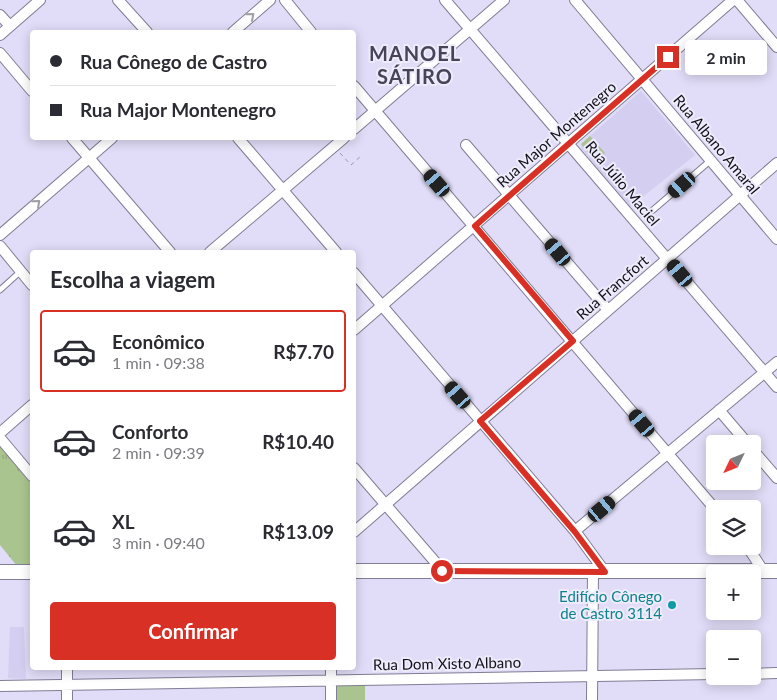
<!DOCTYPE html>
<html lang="pt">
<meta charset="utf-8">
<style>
body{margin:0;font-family:Lato,sans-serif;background:#f2f2f3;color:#2b2b33;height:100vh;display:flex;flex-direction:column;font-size:19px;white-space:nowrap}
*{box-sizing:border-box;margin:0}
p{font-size:16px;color:#7c7c81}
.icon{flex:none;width:28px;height:28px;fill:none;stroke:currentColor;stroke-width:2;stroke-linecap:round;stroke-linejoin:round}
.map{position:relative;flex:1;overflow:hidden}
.sheet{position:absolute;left:30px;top:250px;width:326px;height:420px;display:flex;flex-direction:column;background:#fff;border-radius:5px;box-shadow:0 2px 12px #0003}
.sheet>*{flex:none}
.banner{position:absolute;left:30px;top:30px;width:326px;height:110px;border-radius:5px;box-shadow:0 2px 12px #0003;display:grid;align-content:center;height:110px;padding:0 20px;background:#fff}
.needle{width:32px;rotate:227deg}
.tools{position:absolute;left:706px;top:435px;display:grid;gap:10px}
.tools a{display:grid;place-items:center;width:55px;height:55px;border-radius:5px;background:#fff;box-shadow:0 2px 12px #0003;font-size:25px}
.end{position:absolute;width:22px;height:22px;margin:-11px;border:6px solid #d93025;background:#fff;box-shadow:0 0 0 2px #fff}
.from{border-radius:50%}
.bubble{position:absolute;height:35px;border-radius:5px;background:#fff;box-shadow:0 2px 12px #0003;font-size:16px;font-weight:700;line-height:35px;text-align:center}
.car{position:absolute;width:15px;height:30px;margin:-15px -8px;border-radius:6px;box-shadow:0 0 4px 1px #0007;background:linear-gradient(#222 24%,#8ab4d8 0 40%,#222 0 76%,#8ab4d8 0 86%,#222 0)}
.banner b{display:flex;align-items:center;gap:18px;height:48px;font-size:19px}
.banner b+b{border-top:1px solid #e1e1e2}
.banner i{width:12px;height:12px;background:#2b2b33}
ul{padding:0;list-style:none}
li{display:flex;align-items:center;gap:15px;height:82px;margin:0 10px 8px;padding:0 10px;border:2px solid transparent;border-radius:5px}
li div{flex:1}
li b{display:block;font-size:19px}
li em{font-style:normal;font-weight:700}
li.on{border-color:#d93025}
li>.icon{width:45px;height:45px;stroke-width:1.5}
h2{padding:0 20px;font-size:22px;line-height:60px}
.button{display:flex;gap:10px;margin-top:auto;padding:10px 20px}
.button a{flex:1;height:58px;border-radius:5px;background:#d93025;color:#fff;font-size:20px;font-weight:700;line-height:58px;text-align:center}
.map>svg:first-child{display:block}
</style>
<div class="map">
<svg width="777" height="700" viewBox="0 0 777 700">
<defs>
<pattern id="park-tufts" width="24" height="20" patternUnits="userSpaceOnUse" patternTransform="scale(1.25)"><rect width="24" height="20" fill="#aac48f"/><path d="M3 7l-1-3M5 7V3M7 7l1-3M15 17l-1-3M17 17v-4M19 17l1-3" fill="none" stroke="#91a77b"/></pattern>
</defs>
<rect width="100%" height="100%" fill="#e1dcf7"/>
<!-- built -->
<path fill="#d4cef0" d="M641,91L695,155L629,208L581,148V144Z
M10,627H24L26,679L8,678Z"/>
<!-- park -->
<path fill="url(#park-tufts)" d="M0,444L32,482V566H17L0,545Z"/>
<!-- pitch -->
<path fill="#aac48f" d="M590,136L605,153L595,161L581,144Z
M0,456L32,494V550L21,560L0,536Z
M333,684H365V700H333Z"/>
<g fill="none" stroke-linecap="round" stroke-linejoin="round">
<defs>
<path id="lane" d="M653,210L711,160
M0,290L21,271"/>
<path id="street" d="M118,0L147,32
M285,0L311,32
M445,0L777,387
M575,0L777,239
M737,0L777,47
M0,15L10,26
M233,32L270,0
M0,35L40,0
M0,53L32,91
M354,86L715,509
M354,129L504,0
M72,138L170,252
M238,138L336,252
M466,145L608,310
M0,235L112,138
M0,246L32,285
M210,252L344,138
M354,273L575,531L605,572
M354,330L733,0
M719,410L748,444
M0,433L32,405
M0,438L32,476
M752,449L777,478
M354,468L443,571
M575,531L777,362
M354,532L777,163
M747,546L764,572
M67,668V700
M752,674L777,673
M0,686L715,674
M331,700V668
M592,700L593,572"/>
<path id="secondary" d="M354,571H777
M0,572H32"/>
</defs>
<!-- lane casing -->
<use href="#lane" stroke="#817d95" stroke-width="7"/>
<!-- street casing -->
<use href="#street" stroke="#817d95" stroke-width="12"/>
<!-- secondary casing -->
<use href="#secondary" stroke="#817d95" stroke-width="16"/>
<!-- path -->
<path stroke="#9b97ac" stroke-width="1" stroke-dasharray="4 4" stroke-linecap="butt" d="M340,153L351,165L361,156"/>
<!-- lane -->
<use href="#lane" stroke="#fff" stroke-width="5"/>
<!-- street -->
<use href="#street" stroke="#fff" stroke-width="10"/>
<!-- secondary -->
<use href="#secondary" stroke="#fff" stroke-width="14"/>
</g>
<!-- one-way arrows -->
<defs><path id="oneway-chevron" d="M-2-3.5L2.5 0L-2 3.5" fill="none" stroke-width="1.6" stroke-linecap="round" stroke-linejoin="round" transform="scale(1.25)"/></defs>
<g stroke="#a09fa3">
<use href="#oneway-chevron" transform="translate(251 16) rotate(-41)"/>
<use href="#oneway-chevron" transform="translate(37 203) rotate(-41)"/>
</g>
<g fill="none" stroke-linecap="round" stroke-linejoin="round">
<!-- route -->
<path stroke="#d93025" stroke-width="6" d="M442,571L605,572L575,532L480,421L573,341L475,226L668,57"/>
</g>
<!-- markers -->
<circle fill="#0f9aa8" stroke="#eeebfb" stroke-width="2" cx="672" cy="605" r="5"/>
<g text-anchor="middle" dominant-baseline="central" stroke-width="4" stroke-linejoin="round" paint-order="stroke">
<!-- street labels -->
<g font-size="15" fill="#110f18" stroke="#eeebfb">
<text transform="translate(556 134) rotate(-41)">Rua Major Montenegro</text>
<text transform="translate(717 144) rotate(50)">Rua Albano Amaral</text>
<text transform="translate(623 183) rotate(50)">Rua Júlio Maciel</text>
<text transform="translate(612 287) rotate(-41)">Rua Francfort</text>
<text transform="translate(447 663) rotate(-1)">Rua Dom Xisto Albano</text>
</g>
<!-- culture labels -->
<g font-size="15" fill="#0d838f" stroke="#eeebfb" text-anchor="end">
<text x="662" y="596">Edifício Cônego<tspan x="662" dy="17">de Castro 3114</tspan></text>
</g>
<!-- district labels -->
<g font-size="20" font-weight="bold" letter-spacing="1" fill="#474358" stroke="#eeebfb">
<text x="415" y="53">MANOEL<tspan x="415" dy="23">SÁTIRO</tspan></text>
</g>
</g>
</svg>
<div class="tools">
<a><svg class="needle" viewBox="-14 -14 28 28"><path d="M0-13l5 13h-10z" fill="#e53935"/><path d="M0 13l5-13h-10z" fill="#7c7c81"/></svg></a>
<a><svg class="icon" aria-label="layers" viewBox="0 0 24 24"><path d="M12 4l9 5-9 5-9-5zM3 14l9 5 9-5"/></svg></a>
<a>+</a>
<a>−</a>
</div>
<i class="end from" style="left:442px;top:571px"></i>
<i class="end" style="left:668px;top:57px"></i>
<div class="bubble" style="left:685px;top:40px;width:82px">2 min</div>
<i class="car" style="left:437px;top:183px;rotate:319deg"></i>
<i class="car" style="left:682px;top:185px;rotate:229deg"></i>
<i class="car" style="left:558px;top:252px;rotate:320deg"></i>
<i class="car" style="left:680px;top:273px;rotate:320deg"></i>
<i class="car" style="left:458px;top:395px;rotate:319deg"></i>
<i class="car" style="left:642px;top:423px;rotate:320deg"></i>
<i class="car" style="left:602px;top:509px;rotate:50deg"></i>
<div class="banner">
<b><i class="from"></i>Rua Cônego de Castro</b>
<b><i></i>Rua Major Montenegro</b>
</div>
<section class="sheet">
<h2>Escolha a viagem</h2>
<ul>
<li class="on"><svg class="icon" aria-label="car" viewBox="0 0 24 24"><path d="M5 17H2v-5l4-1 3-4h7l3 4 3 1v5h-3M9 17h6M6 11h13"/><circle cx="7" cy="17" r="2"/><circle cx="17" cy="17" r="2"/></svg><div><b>Econômico</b><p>1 min · 09:38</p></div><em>R$7.70</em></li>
<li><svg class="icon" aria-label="car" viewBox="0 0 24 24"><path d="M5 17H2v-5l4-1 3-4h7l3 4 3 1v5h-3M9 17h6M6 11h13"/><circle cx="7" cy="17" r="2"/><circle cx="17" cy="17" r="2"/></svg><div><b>Conforto</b><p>2 min · 09:39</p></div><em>R$10.40</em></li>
<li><svg class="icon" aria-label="car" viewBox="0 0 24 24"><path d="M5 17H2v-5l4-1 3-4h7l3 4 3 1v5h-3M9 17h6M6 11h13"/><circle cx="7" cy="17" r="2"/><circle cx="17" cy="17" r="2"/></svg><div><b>XL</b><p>3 min · 09:40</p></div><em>R$13.09</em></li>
</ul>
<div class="button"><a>Confirmar</a></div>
</section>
</div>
